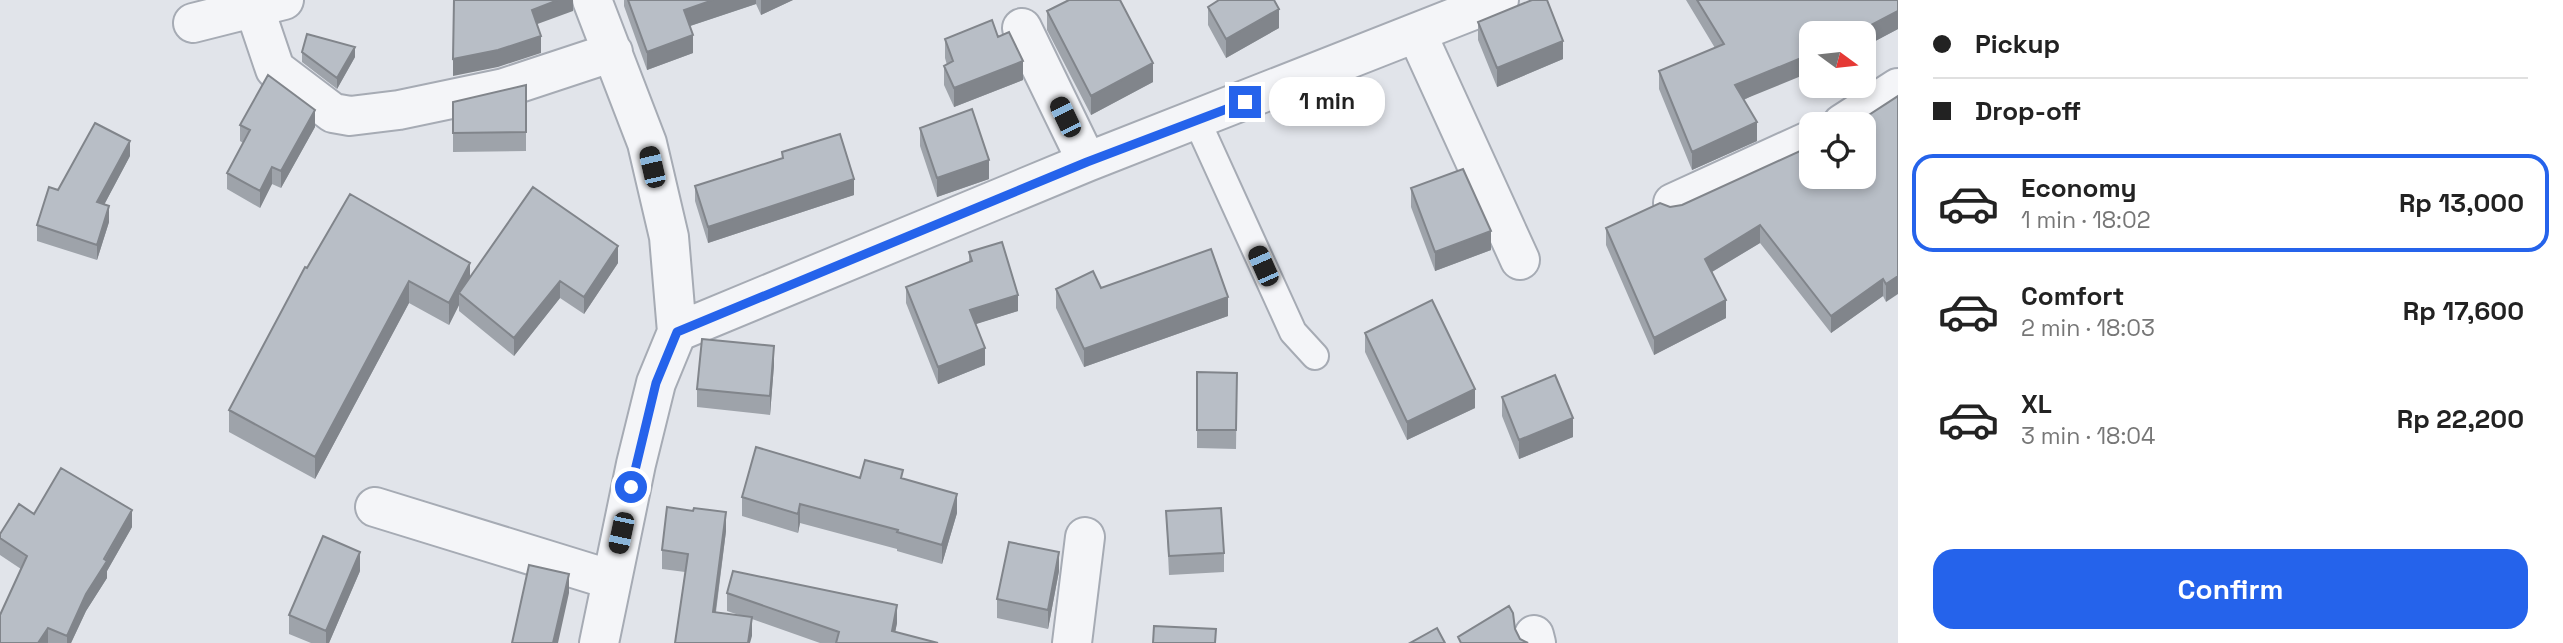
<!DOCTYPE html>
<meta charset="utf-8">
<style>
body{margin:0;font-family:"Space Grotesk",sans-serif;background:#f2f2f2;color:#222;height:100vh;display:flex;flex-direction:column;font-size:26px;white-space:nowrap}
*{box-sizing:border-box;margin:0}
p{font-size:23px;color:#767676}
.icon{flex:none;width:38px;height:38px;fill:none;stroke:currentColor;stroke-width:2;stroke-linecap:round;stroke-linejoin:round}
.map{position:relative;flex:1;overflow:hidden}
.panel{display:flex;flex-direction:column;background:#fff;width:665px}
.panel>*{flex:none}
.top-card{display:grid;align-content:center;height:154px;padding:0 35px;background:#fff}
.needle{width:46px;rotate:105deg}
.fabs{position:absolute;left:1799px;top:21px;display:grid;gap:14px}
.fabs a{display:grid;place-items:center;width:77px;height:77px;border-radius:14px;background:#fff;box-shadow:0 4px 10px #0003;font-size:35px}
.end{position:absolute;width:32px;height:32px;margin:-16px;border:9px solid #2563eb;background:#fff;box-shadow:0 0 0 4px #fff}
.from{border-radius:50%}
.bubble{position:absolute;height:49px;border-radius:21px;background:#fff;box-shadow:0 4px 10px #0003;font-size:23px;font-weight:700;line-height:49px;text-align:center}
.car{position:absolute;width:21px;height:42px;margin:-21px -10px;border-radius:9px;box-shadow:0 0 5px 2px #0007;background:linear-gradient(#222 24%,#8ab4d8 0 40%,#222 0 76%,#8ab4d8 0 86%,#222 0)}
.top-card b{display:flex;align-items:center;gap:24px;height:66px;font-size:26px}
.top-card b+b{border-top:2px solid #e0e0e0}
.top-card i{width:18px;height:18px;background:#222}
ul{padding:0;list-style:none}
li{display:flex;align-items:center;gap:21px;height:98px;margin:0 14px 10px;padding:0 21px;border:4px solid transparent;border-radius:21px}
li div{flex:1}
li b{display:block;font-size:26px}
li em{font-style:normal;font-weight:700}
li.active{border-color:#2563eb}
li>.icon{width:63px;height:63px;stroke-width:1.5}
.button{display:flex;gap:14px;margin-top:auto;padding:14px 35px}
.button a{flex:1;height:80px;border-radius:21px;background:#2563eb;color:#fff;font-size:28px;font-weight:700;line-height:80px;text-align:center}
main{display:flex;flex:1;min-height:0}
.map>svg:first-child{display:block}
</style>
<main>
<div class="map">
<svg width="1898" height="643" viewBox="0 0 1898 643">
<rect width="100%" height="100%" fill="#e1e4ea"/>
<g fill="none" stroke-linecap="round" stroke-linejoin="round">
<defs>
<path id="service" d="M1197,121L1293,332L1315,356"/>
<path id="minor" d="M592,0L647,143L669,237L677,332L656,383L636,464L599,643
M254,7L275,69L333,113L350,116L399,110L504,88L613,52
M193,23L284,0
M1022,28L1087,162
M1417,34L1520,260
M1842,124L1898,88
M1673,203L1811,140
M677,332L1087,162L1499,0
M375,507L612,580
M1534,635L1536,643
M1072,643L1085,537"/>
</defs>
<!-- service casing -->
<use href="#service" stroke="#a6abb4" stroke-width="30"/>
<!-- minor casing -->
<use href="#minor" stroke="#a6abb4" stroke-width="42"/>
<!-- service -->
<use href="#service" stroke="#f4f5f8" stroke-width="26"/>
<!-- minor -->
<use href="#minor" stroke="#f4f5f8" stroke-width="38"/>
</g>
<!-- wall -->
<path fill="#9ea3aa" d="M624,0H793L761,15L756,4L690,26L693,53L647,70L624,6Z
M1686,0H1898V29L1864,47V33L1744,100L1757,141L1692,170L1659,89V71L1715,48Z
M1208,7L1279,28L1226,58L1208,25Z
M1047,11L1153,82L1091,115L1047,30Z
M1478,22L1563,59L1497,87L1478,40Z
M998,37L1023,80L954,107L944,85V66L947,65L945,58V39Z
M302,52L355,57L337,89L302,62Z
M526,85V151L453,152V102Z
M1898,96L1886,302L1883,296L1831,333L1760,243L1712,272L1726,318L1654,355L1606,245V228L1670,207L1811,177Z
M240,125L315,127L281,188L272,184L260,208L227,189V173L243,143L240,141Z
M920,128L989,179L937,197L920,146Z
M782,152L854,195L708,243L695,201V186L782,158Z
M130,156L104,205L109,222L97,260L37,241V225L58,190Z
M1411,188L1491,250L1435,271L1411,207Z
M969,252L1018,311L975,324L985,365L938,384L906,303V287L969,262Z
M618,263L584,314L560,298L514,356L459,311V305L449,325L409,303L315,479L229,432V410L307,268L470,278Z
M1101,288L1228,316L1084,367L1056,308V289Z
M1365,333L1475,408L1407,440L1365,352Z
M774,365L770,415L697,407V389Z
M1197,372L1237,373L1236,449L1197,448Z
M1502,397L1573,437L1519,459L1502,416Z
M860,478L903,479L957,513L942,564L897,551V549L800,523L798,533L742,516V497Z
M693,511L726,531L716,612L742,616L727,611V593L897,623L895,632L938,643H820L752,619V636L675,643L685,572L662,569V550Z
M1166,511L1224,553V572L1169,575Z
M34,514L132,527L107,571V578L86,611L71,643H0L21,569L0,555V534Z
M360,571L329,643H311L289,634V615Z
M1059,571L1048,629L997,618V599Z"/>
<!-- shaded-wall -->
<path fill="#81858b" d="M558,0H573V11L532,26V10Z
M713,0H756V4L684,28V10Z
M761,0H793L761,15Z
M1279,9V28L1226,58V39Z
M1898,11V29L1864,47V33H1856Z
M693,35V53L647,70V52Z
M541,36V53L498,67L453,76V59Z
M1563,41V59L1497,87V68Z
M355,47V57L337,89V78Z
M1811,54V72L1735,103V85Z
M1023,61V80L954,107V88Z
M1153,63V82L1091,115V96Z
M315,110V127L281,188V171Z
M1757,122V141L1692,170V152Z
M130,141V156L97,218V202Z
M989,160V179L937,197V178Z
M272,167V184L260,208V191Z
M854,179V195L708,243V227Z
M109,206V222L97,260V245Z
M1760,225V243L1705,276V259Z
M1491,231V250L1435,271V252Z
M618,246V263L584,314V297Z
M470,263V285L459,293V305L449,325V303Z
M1898,276V294L1886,302V284Z
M1883,279V296L1831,333V316Z
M409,281V303L315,479V457Z
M560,281V298L514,356V338Z
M1018,295V311L970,326V310Z
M1228,297V316L1084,367V349Z
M1726,300V318L1654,355V338Z
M774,346V365L770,415V396Z
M985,348V365L938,384V367Z
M1475,389V408L1407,440V422Z
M1573,418V437L1519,459V440Z
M957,494V513L942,564V545Z
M800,504V523L798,533V514Z
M132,510V527L107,571V578L86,611L71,643H67V636L86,594Z
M726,512V531L713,631V612Z
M360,552V571L329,643H326V631Z
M1059,552V571L1048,629V610Z
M569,574V593L558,643H553Z
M897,605V623L893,643L892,631Z
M752,617V636L750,643H748Z
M48,628V643H38Z"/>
<!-- building -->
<path fill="#b8bec6" stroke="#81858b" stroke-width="2" d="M454,0H558L532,10L541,36L498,50L453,59Z
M628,0H713L684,10L693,35L647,52Z
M1069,0H1120L1153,63L1091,96L1047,11Z
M1219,0H1274L1279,9L1226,39L1208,7Z
M1532,0H1547L1563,41L1497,68L1478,22Z
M1697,0H1898V11L1856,33H1811V54L1735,85L1757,122L1692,152L1659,71L1724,44Z
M992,20L998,37L1009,32L1023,61L954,88L944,66L953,61L945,39Z
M307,34L355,47L337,78L302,52Z
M268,75L315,110L281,171L272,167L260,191L227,173L250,130L240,125Z
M526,85V132L453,133V102Z
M1898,96V276L1886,284L1883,279L1831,316L1760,225L1705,259L1726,300L1654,338L1606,228L1660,203L1670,207L1682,205L1811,146V177H1864V124H1855Z
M972,109L989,160L937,178L920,128Z
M95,123L130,141L97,202L109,206L97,245L37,225L49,187L58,190Z
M840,134L854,179L708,227L695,186L783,158L782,152Z
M1463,169L1491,231L1435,252L1411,188Z
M533,187L618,246L584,297L560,281L514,338L459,293Z
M350,194L470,263L449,303L409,281L315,457L229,410L305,267L307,268Z
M1002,242L1018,295L970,310L985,348L938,367L906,287L972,261L969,252Z
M1211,249L1228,297L1084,349L1056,289L1093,271L1101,288Z
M1432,300L1475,389L1407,422L1365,333Z
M702,339L774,346L770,396L697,389Z
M1197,372L1237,373L1236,430H1197Z
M1555,375L1573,418L1519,440L1502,397Z
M756,447L860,478L865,460L903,470L901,478L957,494L942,545L897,532L898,530L800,504L798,514L742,497Z
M61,468L132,510L104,559L107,561L86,594L67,636L48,628L38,643H0V615L27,556L0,538V534L19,504L34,514Z
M667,507L693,511L694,508L726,512L713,612L752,617L748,643H675L688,554L662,550Z
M1221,508L1224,553L1169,556L1166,511Z
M323,536L360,552L326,631L289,615Z
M1009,542L1059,552L1048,610L997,599Z
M529,565L569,574L553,643H512Z
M733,571L897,605L892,631L938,643H836L839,632L727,593Z
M1509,606L1513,613L1515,629L1520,639L1528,643H1461L1458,637Z
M1154,626L1216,629L1215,643H1153Z
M1437,628L1445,643H1410Z"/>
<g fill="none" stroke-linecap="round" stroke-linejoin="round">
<!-- route -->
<path stroke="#2563eb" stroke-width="9" d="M631,487L656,383L677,332L1087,162L1245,102"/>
</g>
</svg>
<div class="fabs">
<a><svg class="needle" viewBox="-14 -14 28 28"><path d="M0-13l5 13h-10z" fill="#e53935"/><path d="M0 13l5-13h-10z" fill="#767676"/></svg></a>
<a><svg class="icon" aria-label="locate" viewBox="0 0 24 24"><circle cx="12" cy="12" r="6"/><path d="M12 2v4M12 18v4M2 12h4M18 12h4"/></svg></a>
</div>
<i class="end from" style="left:631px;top:487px"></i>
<i class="end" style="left:1245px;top:102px"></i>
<div class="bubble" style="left:1269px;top:77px;width:116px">1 min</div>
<i class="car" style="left:1065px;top:117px;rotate:334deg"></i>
<i class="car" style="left:652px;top:167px;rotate:347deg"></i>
<i class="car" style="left:1263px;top:266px;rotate:336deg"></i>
<i class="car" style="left:621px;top:533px;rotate:192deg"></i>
</div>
<section class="panel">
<div class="top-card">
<b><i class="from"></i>Pickup</b>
<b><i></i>Drop-off</b>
</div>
<ul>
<li class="active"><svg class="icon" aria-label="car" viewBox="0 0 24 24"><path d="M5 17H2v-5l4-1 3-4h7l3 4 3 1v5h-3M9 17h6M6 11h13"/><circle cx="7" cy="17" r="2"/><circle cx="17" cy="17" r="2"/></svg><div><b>Economy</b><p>1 min · 18:02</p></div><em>Rp 13,000</em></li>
<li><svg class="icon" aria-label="car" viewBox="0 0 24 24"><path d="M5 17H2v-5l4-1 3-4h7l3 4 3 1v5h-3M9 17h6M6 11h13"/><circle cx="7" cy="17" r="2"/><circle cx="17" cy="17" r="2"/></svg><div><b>Comfort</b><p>2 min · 18:03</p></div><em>Rp 17,600</em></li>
<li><svg class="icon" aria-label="car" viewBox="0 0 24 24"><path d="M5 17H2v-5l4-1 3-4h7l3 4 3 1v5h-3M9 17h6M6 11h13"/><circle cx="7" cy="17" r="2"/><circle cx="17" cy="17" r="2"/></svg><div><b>XL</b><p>3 min · 18:04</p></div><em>Rp 22,200</em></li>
</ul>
<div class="button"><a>Confirm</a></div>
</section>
</main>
